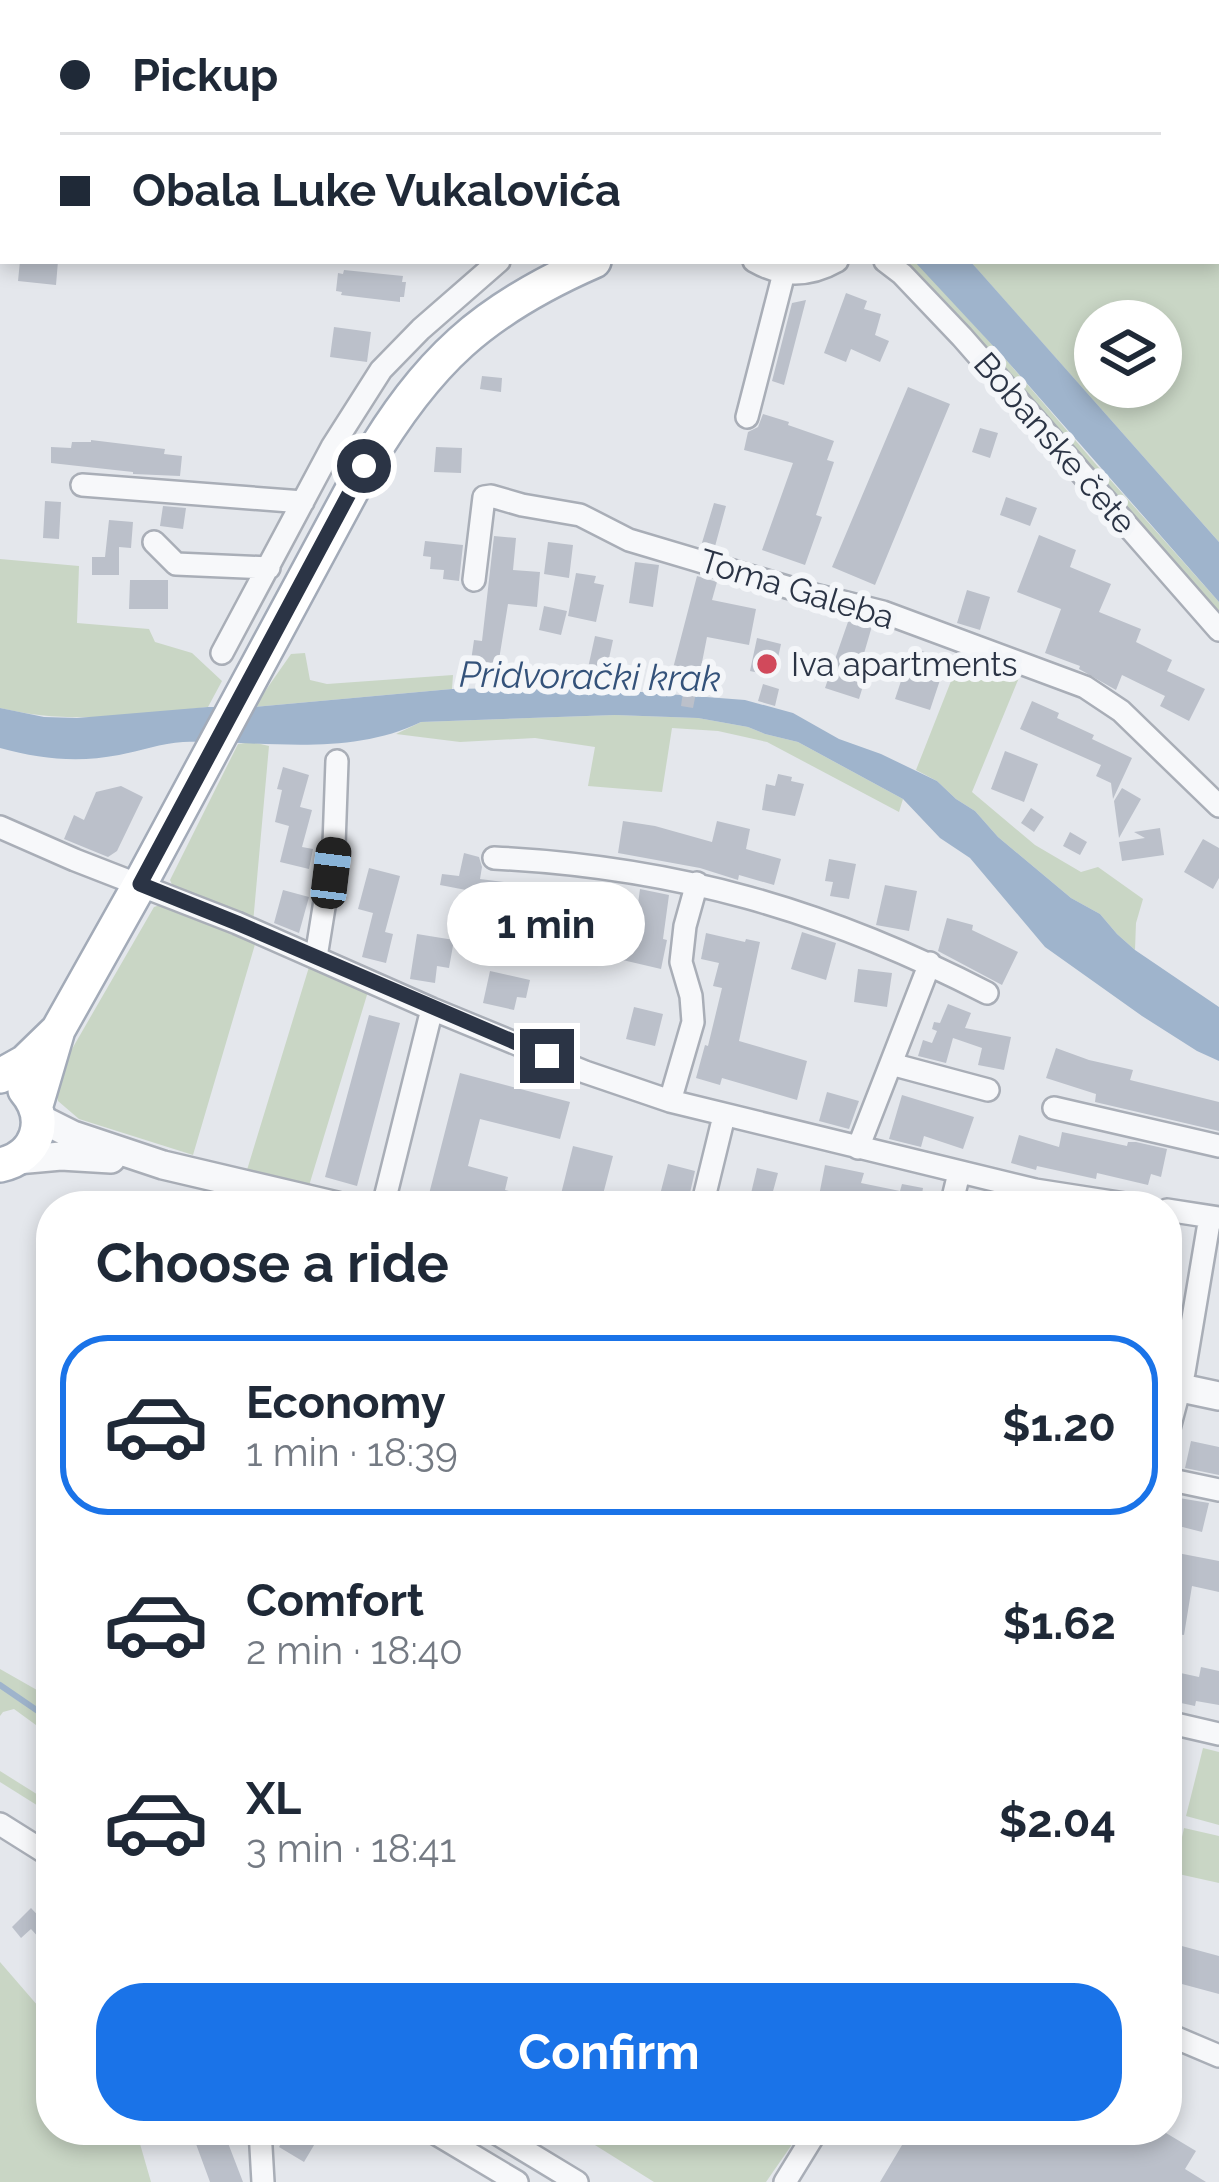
<!DOCTYPE html>
<meta charset="utf-8">
<style>
body{margin:0;font-family:Raleway,sans-serif;background:#f2f2f3;color:#1f2937;height:100vh;display:flex;flex-direction:column;font-size:45px;white-space:nowrap}
*{box-sizing:border-box;margin:0}
p{font-size:39px;color:#747a83}
.icon{flex:none;width:66px;height:66px;fill:none;stroke:currentColor;stroke-width:2;stroke-linecap:round;stroke-linejoin:round}
.map{position:relative;flex:1;overflow:hidden}
.drawer{position:absolute;left:36px;top:1191px;width:1146px;height:954px;display:flex;flex-direction:column;background:#fff;border-radius:48px;box-shadow:0 6px 18px #0003}
.drawer>*{flex:none}
.top-card{position:absolute;left:0px;top:0px;width:1221px;height:264px;box-shadow:0 6px 18px #0003;display:grid;align-content:center;height:264px;padding:0 60px;background:#fff}
.tools{position:absolute;left:1074px;top:300px;display:grid;gap:24px}
.tools a{display:grid;place-items:center;width:108px;height:108px;border-radius:50%;background:#fff;box-shadow:0 6px 18px #0003;font-size:60px}
.end{position:absolute;width:54px;height:54px;margin:-27px;border:15px solid #2b3445;background:#fff;box-shadow:0 0 0 6px #fff}
.from{border-radius:50%}
.bubble{position:absolute;height:84px;border-radius:42px;background:#fff;box-shadow:0 6px 18px #0003;font-size:39px;font-weight:700;line-height:84px;text-align:center}
.car{position:absolute;width:36px;height:72px;margin:-36px -18px;border-radius:15px;box-shadow:0 0 9px 3px #0007;background:linear-gradient(#222 24%,#8ab4d8 0 40%,#222 0 76%,#8ab4d8 0 86%,#222 0)}
.top-card b{display:flex;align-items:center;gap:42px;height:114px;font-size:45px}
.top-card b+b{border-top:3px solid #e0e1e3}
.top-card i{width:30px;height:30px;background:#1f2937}
ul{padding:0;list-style:none}
li{display:flex;align-items:center;gap:36px;height:180px;margin:0 24px 18px;padding:0 36px;border:6px solid transparent;border-radius:48px}
li div{flex:1}
li b{display:block;font-size:45px}
li em{font-style:normal;font-weight:700}
li.current{border-color:#1a73e8}
li>.icon{width:108px;height:108px;stroke-width:1.5}
h2{padding:0 60px;font-size:54px;line-height:144px}
.button{display:flex;gap:24px;margin-top:auto;padding:24px 60px}
.button a{flex:1;height:138px;border-radius:48px;background:#1a73e8;color:#fff;font-size:48px;font-weight:700;line-height:138px;text-align:center}
.map>svg:first-child{display:block}
</style>
<div class="map">
<svg width="1219" height="2182" viewBox="0 0 1219 2182">
<rect width="100%" height="100%" fill="#e4e7ec"/>
<!-- green -->
<path fill="#c9d6c5" fill-rule="evenodd" d="M599,0H1219V95L1218,3H602Z
M1219,142V542L970,261H1218ZM1095,321H1161V387H1095Z
M902,261H914L918,264L1008,362L1100,469L1094,475L930,288Z
M1106,475L1219,602V615L1099,481Z
M0,559L79,566L77,623L149,629L155,642L192,653L222,681L208,707C139,715 68,725 0,708Z
M966,643L1025,663L972,792L1035,845L1081,872L1098,867L1143,899L1136,923L1135,950L1117,934L1100,914L1071,898L998,837L975,811L956,799L937,781L916,770Z
M305,653L310,680L327,684L453,675L452,689L254,707L291,654Z
M615,715L698,718L748,727L765,734L798,742L903,799L899,812L767,742L718,731L672,728L662,792L588,786L595,747L535,738L460,742L396,734L421,722Z
M252,742L269,746L253,923L174,889L170,880L238,744Z
M166,903L256,941L193,1155L79,1119L58,1101L57,1087L61,1068L154,907Z
M309,967L370,985L308,1189L247,1170Z
M0,1669L51,1698V1736L14,1709L3,1712L0,1716Z
M1203,1748L1219,1752V1825L1186,1816Z
M0,1771L51,1803V1814L0,1782Z
M1184,1828L1219,1836V1883L1174,1873Z
M0,1962L51,2021V2130H136L151,2182H0Z
M571,2130H802L766,2182H654Z"/>
<!-- water -->
<path fill="#9fb4cc" d="M914,261H970L979,271L1219,542V602L1008,362Z
M577,687L745,700L793,713L839,739L881,754L937,781L956,799L975,811L998,837L1071,898L1100,914L1117,934L1135,950L1219,1007V1061L1197,1051L1142,1016L1045,947L970,858L940,838L903,799L798,742L765,734L748,727L698,718L615,715L421,722C347,758 262,740 183,742C162,743 140,751 119,755C77,763 41,759 0,748V708L44,717L77,718L208,707H254L452,689Z"/>
<g fill="none" stroke-linecap="round" stroke-linejoin="round">
<!-- stream -->
<path stroke="#9fb4cc" stroke-width="6" d="M0,1685L51,1720
M584,2137L587,2130"/>
</g>
<!-- building -->
<path fill="#bbc0ca" d="M20,261H58L56,285L18,281Z
M344,270L403,276L402,282H406L404,297H400V302L341,295L342,292L336,291L338,273L343,274Z
M846,293L867,301L864,309L881,314L875,335L889,341L880,362L851,349L846,362L824,353Z
M806,300L784,385L772,381L792,303Z
M334,327L371,332L367,362L330,357Z
M482,376L502,378L501,392L480,389Z
M908,387L950,404L875,585L832,567Z
M763,414L789,422L788,425L834,441L827,460L834,462L816,515L822,517L805,565L762,550L793,463L744,450L748,432L758,427Z
M980,428L998,433L990,458L972,452Z
M91,440L165,449L164,454L182,456L180,476L133,474V472L51,463V447L71,448L72,442H91Z
M436,447L462,448L461,473L434,472Z
M1006,497L1037,508L1030,526L1000,515Z
M45,501L61,502L59,539L43,538Z
M714,503L726,506L714,550L701,546Z
M163,506L186,508L183,529L160,526Z
M109,520L133,522L131,548L119,547V575H92V557H105Z
M1039,535L1076,550L1070,567L1111,584L1099,612L1141,629L1136,642L1172,660L1167,671L1205,689L1189,721L1160,706L1165,696L1122,675L1116,690L1079,669L1080,666L1045,653L1061,609L1017,592Z
M494,536L516,538L513,570L540,572L537,607L508,604L497,672L470,668L474,640L482,641Z
M425,541L463,545L459,581L443,579L444,570L430,569L431,557L423,556Z
M548,542L573,545L569,578L544,574Z
M635,562L659,565L653,607L629,603Z
M576,573L596,576L594,583L604,585L596,622L568,616Z
M697,576L717,582L712,600L756,609L749,645L707,637L693,708L681,706L685,678L671,676Z
M130,580H168V609H129Z
M967,590L990,597L980,630L957,623Z
M544,606L567,611L561,635L539,630Z
M849,619L872,626L858,674L866,676L859,699L825,688Z
M595,636L613,640L606,672L588,668Z
M757,638L781,644L774,676L750,671Z
M912,648L947,659L930,710L895,699Z
M763,684L779,689L775,706L758,701Z
M1032,701L1059,713L1057,718L1094,735L1092,739L1132,758L1113,799L1111,783L1096,776L1101,765L1020,729Z
M1005,751L1038,764L1024,802L991,789Z
M283,767L309,775L300,807L312,810L302,847L313,849L309,869L280,862L289,826L275,822L282,790L277,789Z
M778,774L792,777L791,781L804,784L795,816L762,810L766,784L775,786Z
M121,786L143,797L117,851L108,857L64,839L74,815L84,820L96,792Z
M1122,788L1141,799L1119,838L1114,801Z
M1031,808L1044,817L1034,832L1021,823Z
M623,821L655,826L712,842L717,821L750,829L746,849L781,859L774,885L739,875L738,880L700,868L618,853Z
M1160,828L1164,855L1122,861L1119,842L1145,838L1134,832Z
M1070,832L1087,842L1080,855L1063,846Z
M1203,839L1219,848V878L1213,889L1184,872Z
M464,853L479,857L482,867L480,879L504,882L500,912L485,910L487,894L440,885L442,874L459,876Z
M829,859L856,864L849,899L830,896L833,882L825,881Z
M369,868L400,876L385,932L393,934L386,963L362,957L373,913L358,909Z
M885,885L917,891L909,931L876,925Z
M640,889L669,895L663,939L667,940L661,969L614,958L621,930L634,933Z
M283,890L309,897L299,933L274,923Z
M947,918L973,925L972,930L1018,952L1002,985L938,951Z
M802,932L836,943L826,980L791,969Z
M706,933L745,942L746,939L760,942L739,1041L807,1061L797,1100L722,1078L720,1085L696,1078L705,1045L708,1046L722,988L713,986L719,963L701,959Z
M417,934L454,940L449,968L437,966L435,983L410,979Z
M858,969L892,973L887,1007L854,1002Z
M490,971L530,980L526,998L517,997L514,1010L483,1003Z
M948,1004L971,1013L965,1028L1011,1037L1004,1070L978,1065L982,1048L953,1038L946,1063L918,1056L923,1040L932,1043L937,1031L932,1029L934,1022L940,1023Z
M634,1007L663,1014L655,1046L626,1039Z
M369,1015L400,1023L357,1186L325,1177Z
M1056,1048L1089,1060L1133,1070L1130,1080L1219,1102V1131L1095,1102L1096,1094L1046,1078Z
M460,1073L570,1102L560,1139L480,1119L468,1166L508,1177L505,1190L547,1201V1206H436L438,1196L429,1194Z
M827,1092L859,1101L849,1129L819,1121Z
M902,1095L974,1117L963,1149L924,1136L921,1147L889,1139Z
M1062,1132L1127,1146L1128,1142H1136L1167,1149L1161,1177L1151,1174L1148,1185L1097,1173L1096,1179L1037,1166L1036,1170L1011,1163L1019,1135L1059,1147Z
M573,1146L613,1156L600,1206H558Z
M668,1164L695,1171L687,1206H657Z
M825,1165L864,1173L861,1183L900,1191L902,1184L923,1188L920,1206H865L836,1200L835,1206H817Z
M757,1168L778,1173L769,1206H748Z
M1191,1441L1219,1447V1475L1185,1468Z
M1167,1496L1209,1503L1202,1532L1167,1523Z
M1167,1551L1219,1561V1592L1192,1586L1184,1635L1167,1633L1171,1582L1167,1581Z
M1201,1667L1219,1671V1705L1196,1701L1195,1706L1167,1700V1670L1199,1677Z
M31,1908L51,1929V1951L31,1929L21,1938L12,1927Z
M1167,1942L1219,1956V1994L1167,1980Z
M289,2130H323L304,2162L279,2147Z
M911,2130H1161L1196,2151L1185,2169L1206,2182H880Z
M224,2133L228,2143L243,2182H210L196,2144Z"/>
<g fill="none" stroke-linecap="round" stroke-linejoin="round">
<defs>
<path id="minor" d="M502,0L504,3
M754,261C782,277 809,277 837,261
M885,261L902,274L962,337L1219,630
M747,417L784,273
M82,485L303,502
M154,542L176,564L269,568
M474,580L484,497L491,496L522,505L580,515L629,540L807,593L883,612L1085,687L1121,711L1219,806
M222,653L332,447L381,370L421,329L499,261
M0,827L75,860L237,923L432,1009L585,1072L670,1101L1035,1190L1138,1206
M494,858C676,867 826,910 987,993
M316,957L334,845L337,761
M891,1064L988,1090
M670,1101L693,1022L691,996L681,962L685,926L697,883
M1054,1108L1219,1146
M858,1148L930,963
M383,1206L432,1009
M702,1206L724,1116
M951,1206L959,1173
M1167,1210L1219,1218
M1167,1436L1184,1372L1210,1217
M1167,1479L1219,1490
M1167,1722L1219,1734
M0,1824L51,1856
M1167,2034L1219,2056
M260,2130L263,2182
M430,2130L517,2182
M491,2130L577,2182
M785,2182L817,2130"/>
<path id="tertiary" d="M39,1118L73,1135L163,1165L337,1206
M17,1160L61,1156L111,1159
M1167,1385L1219,1396"/>
<path id="primary" d="M1218,113H1219
M58,1030L140,884L365,466C427,361 482,310 594,261
M0,1076L25,1062L58,1030L36,1105
M0,1165C38,1157 50,1119 25,1090"/>
</defs>
<!-- minor casing -->
<use href="#minor" stroke="#a9aeb7" stroke-width="26"/>
<!-- tertiary casing -->
<use href="#tertiary" stroke="#a9aeb7" stroke-width="32"/>
<!-- primary casing -->
<use href="#primary" stroke="#a3abb8" stroke-width="38"/>
<!-- minor -->
<use href="#minor" stroke="#f7f8fa" stroke-width="21"/>
<!-- tertiary -->
<use href="#tertiary" stroke="#f7f8fa" stroke-width="27"/>
<!-- primary -->
<use href="#primary" stroke="#fff" stroke-width="33"/>
</g>
<g fill="none" stroke-linecap="round" stroke-linejoin="round">
<!-- route -->
<path stroke="#2b3445" stroke-width="15" d="M364,466L140,884L237,923L547,1056"/>
</g>
<!-- markers -->
<circle fill="#d1495b" stroke="#f4f6f9" stroke-width="4.5" cx="767" cy="664" r="12"/>
<g text-anchor="middle" dominant-baseline="central" stroke-width="12" stroke-linejoin="round" paint-order="stroke">
<!-- street labels -->
<g font-size="33" fill="#2b3445" stroke="#f4f6f9">
<text transform="translate(1055 443) rotate(49)">Bobanske čete</text>
<text transform="translate(797 589) rotate(17)">Toma Galeba</text>
</g>
<!-- poi labels -->
<g font-size="33" fill="#2b3445" stroke="#f4f6f9" text-anchor="start">
<text x="791" y="664">Iva apartments</text>
</g>
<!-- water labels -->
<g font-size="36" font-style="italic" fill="#34527a" stroke="#f4f6f9">
<text transform="translate(590 676) rotate(1)">Pridvorački krak</text>
</g>
</g>
</svg>
<div class="tools">
<a><svg class="icon" aria-label="layers" viewBox="0 0 24 24"><path d="M12 4l9 5-9 5-9-5zM3 14l9 5 9-5"/></svg></a>
</div>
<i class="end from" style="left:364px;top:466px"></i>
<i class="end" style="left:547px;top:1056px"></i>
<div class="bubble" style="left:447px;top:882px;width:198px">1 min</div>
<i class="car" style="left:331px;top:873px;rotate:7deg"></i>
<div class="top-card">
<b><i class="from"></i>Pickup</b>
<b><i></i>Obala Luke Vukalovića</b>
</div>
<section class="drawer">
<h2>Choose a ride</h2>
<ul>
<li class="current"><svg class="icon" aria-label="car" viewBox="0 0 24 24"><path d="M5 17H2v-5l4-1 3-4h7l3 4 3 1v5h-3M9 17h6M6 11h13"/><circle cx="7" cy="17" r="2"/><circle cx="17" cy="17" r="2"/></svg><div><b>Economy</b><p>1 min · 18:39</p></div><em>$1.20</em></li>
<li><svg class="icon" aria-label="car" viewBox="0 0 24 24"><path d="M5 17H2v-5l4-1 3-4h7l3 4 3 1v5h-3M9 17h6M6 11h13"/><circle cx="7" cy="17" r="2"/><circle cx="17" cy="17" r="2"/></svg><div><b>Comfort</b><p>2 min · 18:40</p></div><em>$1.62</em></li>
<li><svg class="icon" aria-label="car" viewBox="0 0 24 24"><path d="M5 17H2v-5l4-1 3-4h7l3 4 3 1v5h-3M9 17h6M6 11h13"/><circle cx="7" cy="17" r="2"/><circle cx="17" cy="17" r="2"/></svg><div><b>XL</b><p>3 min · 18:41</p></div><em>$2.04</em></li>
</ul>
<div class="button"><a>Confirm</a></div>
</section>
</div>
